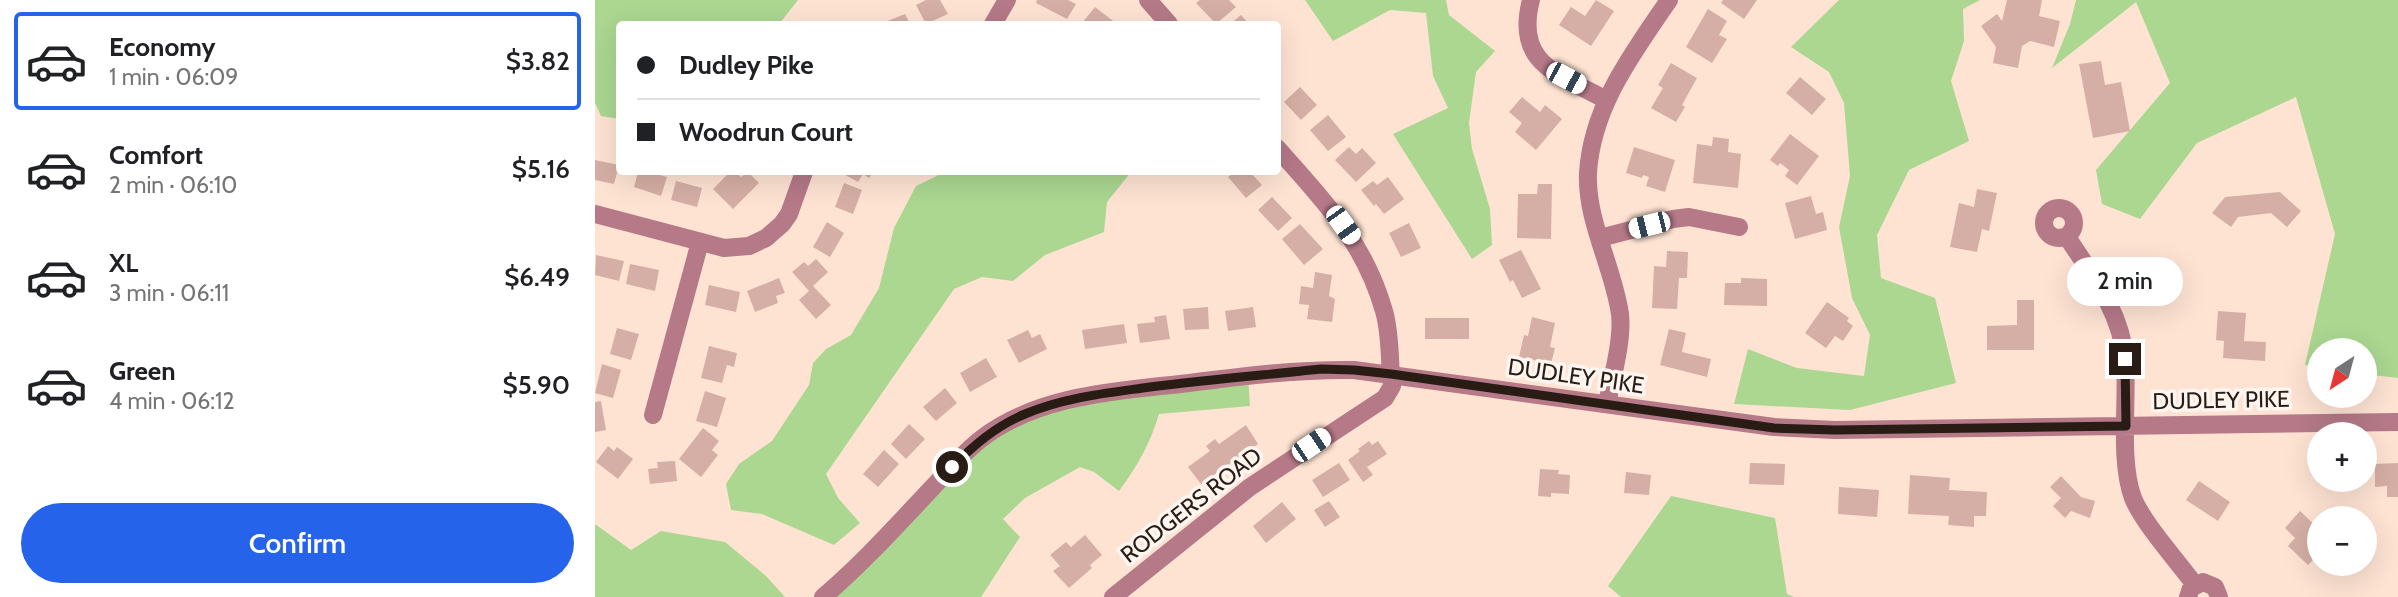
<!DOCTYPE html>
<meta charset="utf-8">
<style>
body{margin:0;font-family:Cabin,sans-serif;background:#f2f2f2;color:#202124;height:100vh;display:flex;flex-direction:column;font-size:26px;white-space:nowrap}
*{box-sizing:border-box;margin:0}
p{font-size:23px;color:#757577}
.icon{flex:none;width:38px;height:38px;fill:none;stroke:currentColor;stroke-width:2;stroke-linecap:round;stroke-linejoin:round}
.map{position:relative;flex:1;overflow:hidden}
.sheet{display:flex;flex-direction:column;background:#fff;width:595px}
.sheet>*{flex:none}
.guide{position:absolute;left:21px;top:21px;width:665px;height:154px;border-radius:7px;box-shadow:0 7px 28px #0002;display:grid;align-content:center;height:154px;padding:0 21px;background:#fff}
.needle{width:46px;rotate:216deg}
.fabs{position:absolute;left:1712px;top:338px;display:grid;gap:14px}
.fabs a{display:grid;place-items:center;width:70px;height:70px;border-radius:50%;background:#fff;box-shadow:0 7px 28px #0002;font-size:35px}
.end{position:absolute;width:32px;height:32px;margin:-16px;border:9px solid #281c15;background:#fff;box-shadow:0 0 0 4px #fff}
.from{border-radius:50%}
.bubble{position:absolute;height:49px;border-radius:24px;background:#fff;box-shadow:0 7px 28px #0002;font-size:23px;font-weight:600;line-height:49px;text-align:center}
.car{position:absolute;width:21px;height:42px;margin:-21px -10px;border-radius:9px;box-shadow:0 0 5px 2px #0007;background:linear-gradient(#fff 24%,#345 0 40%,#fff 0 76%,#345 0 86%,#fff 0)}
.guide b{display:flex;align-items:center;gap:24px;height:66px;font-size:26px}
.guide b+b{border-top:2px solid #e0e0e0}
.guide i{width:18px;height:18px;background:#202124}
ul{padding:12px 0 0;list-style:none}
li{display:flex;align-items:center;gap:21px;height:98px;margin:0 14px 10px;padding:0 7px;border:4px solid transparent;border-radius:7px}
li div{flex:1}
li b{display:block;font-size:26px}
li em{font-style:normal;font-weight:600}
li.on{border-color:#2563eb}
li>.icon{width:63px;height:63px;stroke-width:1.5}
.button{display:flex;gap:14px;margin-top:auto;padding:14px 21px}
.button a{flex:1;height:80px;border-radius:42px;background:#2563eb;color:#fff;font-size:28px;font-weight:600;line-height:80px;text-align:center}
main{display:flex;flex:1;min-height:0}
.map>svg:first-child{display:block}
</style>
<main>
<section class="sheet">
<ul>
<li class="on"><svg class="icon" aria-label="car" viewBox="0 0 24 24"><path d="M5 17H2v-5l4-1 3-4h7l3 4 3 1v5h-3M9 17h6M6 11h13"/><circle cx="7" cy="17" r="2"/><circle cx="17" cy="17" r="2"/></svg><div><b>Economy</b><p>1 min · 06:09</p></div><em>$3.82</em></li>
<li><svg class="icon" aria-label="car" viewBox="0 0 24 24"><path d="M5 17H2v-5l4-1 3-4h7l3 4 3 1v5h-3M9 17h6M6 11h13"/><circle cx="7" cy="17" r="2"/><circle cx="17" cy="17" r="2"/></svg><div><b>Comfort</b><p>2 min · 06:10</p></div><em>$5.16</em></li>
<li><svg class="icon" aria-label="car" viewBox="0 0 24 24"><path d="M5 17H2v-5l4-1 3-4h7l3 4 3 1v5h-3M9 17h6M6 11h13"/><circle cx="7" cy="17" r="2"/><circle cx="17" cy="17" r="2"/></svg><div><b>XL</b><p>3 min · 06:11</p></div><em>$6.49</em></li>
<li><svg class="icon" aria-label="car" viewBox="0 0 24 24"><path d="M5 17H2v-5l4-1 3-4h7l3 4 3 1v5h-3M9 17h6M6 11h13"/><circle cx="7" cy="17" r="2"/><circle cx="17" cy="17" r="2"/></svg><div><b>Green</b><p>4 min · 06:12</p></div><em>$5.90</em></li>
</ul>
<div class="button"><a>Confirm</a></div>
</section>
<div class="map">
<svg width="1803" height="597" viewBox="0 0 1803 597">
<rect width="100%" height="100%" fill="#fee3d3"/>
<!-- green -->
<path fill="#abd791" d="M0,0H203L184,24H24V119L6,116L0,103Z
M710,0H851L854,15L900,51L881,72L874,123L877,149L895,209L897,245L877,259L798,134L853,108L838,76L831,13L795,10L738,41Z
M1244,0H1385L1368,9L1369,41L1356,81L1374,141L1314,170L1282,235L1286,278L1340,298L1361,383L1255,410L1139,404L1153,349L1202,368L1269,376L1275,335L1257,298L1244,227L1255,176L1249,103L1234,72L1196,47Z
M1481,0H1803V378L1769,374V350H1724V367L1710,365L1740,234L1701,97L1602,143L1545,219L1507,204L1501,170L1575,83L1541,2L1457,68L1475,24Z
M350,172H536L512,202L509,232L450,255L418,281L387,277L359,289L231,474L243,498L265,523L239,545L167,514L136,510L131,484L144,464L177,441L214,385L218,363L231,349L256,335L284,288L299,228L321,186Z
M653,376L655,406L564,414C556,442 542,467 524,491L499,472L485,467L430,498L408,519L425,537L386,597H228L374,449L430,414Z
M1076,496L1180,518L1192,594L1199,597H1026L1013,586Z
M0,524L36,550L66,531L130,542L171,576L190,597H0Z"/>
<!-- building -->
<path fill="#d5afa5" d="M331,0H345L353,14L331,24L321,5Z
M442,0H473L481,4L472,19L441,3Z
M605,0H634L641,7L621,24L601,3Z
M1001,0L1019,11L996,46L964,25L976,7L990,16Z
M1128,0H1162L1149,19L1126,3Z
M1412,0H1447L1444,16L1465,21L1459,47L1435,41L1427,46L1423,68L1398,63L1401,47L1386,26L1402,14L1407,21Z
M500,7L522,24H489L487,23Z
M1113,9L1132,21L1124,35L1132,39L1117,63L1091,47Z
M310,14L315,24H285Z
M646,15L654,24H635Z
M1506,61L1510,85L1526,82L1535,131L1498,138L1484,64Z
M1076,63L1102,78L1087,105L1090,107L1081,122L1056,108L1068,88L1063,85Z
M1205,77L1231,99L1217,115L1191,93Z
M705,87L722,105L706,120L689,102Z
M927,97L945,112L950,105L967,119L941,150L920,132L927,123L914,112Z
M733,115L751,137L733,151L715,130Z
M1195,134L1224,156L1202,185L1190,176L1194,170L1185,163L1183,166L1175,160Z
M1118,137L1134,139L1133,152L1146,154L1143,188L1098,183L1102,144L1117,146Z
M754,147L761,154L767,148L781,163L761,182L740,160Z
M1039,147L1080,160L1070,192L1051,186L1054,177L1048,175L1047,178L1031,173Z
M0,160L24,165L19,184L0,180Z
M43,172H53L72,177L66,196L39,187Z
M135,172H141L146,177L153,172L164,183L138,209L118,189Z
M245,172H278L274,178L268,174L263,182Z
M640,172H655L667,185L651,198L633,177Z
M793,177L809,199L789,214L781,204L779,206L766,190L778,181L782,185Z
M81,181L107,188L102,207L76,200Z
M249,183L267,190L258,214L240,207Z
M943,184H957L956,239L922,238L923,194H942Z
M1382,189L1402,193L1394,231L1387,229L1382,252L1355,247L1364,203L1379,207Z
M1685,192L1706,211L1692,227L1676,213L1643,217L1636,227L1617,213L1630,197Z
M1216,196L1221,214L1228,212L1232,230L1200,239L1190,203Z
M677,197L697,218L683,231L663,210Z
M232,222L249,233L235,257L218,247Z
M814,223L826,248L806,257L794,233Z
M705,224L728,249L709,265L687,239Z
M926,250L946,289L927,298L918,280L915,282L904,260Z
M1072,251L1093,252L1092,278H1084L1082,309L1057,308L1059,266L1071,267Z
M1,255L29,261L24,281L0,275Z
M221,259L233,272L218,286L236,305L221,319L204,300L214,291L197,272L209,262L213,266Z
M35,264L64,270L60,291L31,284Z
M720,272L737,275L734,296L740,299L737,322L712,319L714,305L704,304L706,286L718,288Z
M184,278L190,293L181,296L183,303L160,312L152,291Z
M1146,278L1172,279V306L1129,305L1130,283H1146Z
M114,285L145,292L141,312L110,305Z
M1422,300H1439V350H1392V326L1422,325Z
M1232,302L1254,318L1252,321L1258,326L1248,341L1240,336L1231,348L1210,333Z
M613,307L614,329L590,330L588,309Z
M658,307L661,327L633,331L630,311Z
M1623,311L1651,313L1649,341L1671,342L1670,361L1628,358L1629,341L1621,340Z
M571,315L575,339L545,343L542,324L560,322L559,317Z
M937,317L960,323L955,347L960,348L956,364L924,357L929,335L933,336Z
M830,318H874V339H830Z
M529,324L532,343L490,349L487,330Z
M22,328L44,334L36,360L15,354Z
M1074,329L1091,333L1087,352L1116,359L1112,377L1065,365Z
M433,330L437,338L445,334L452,349L424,363L412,340Z
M114,346L142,353L139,367L132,365L127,383L106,378Z
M391,358L402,377L375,392L365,373Z
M7,364L26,370L18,398L0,393Z
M350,388L362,403L341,421L328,407Z
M110,391L131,398L122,427L101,421Z
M6,401L11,430L0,432V402Z
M314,424L330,439L311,459L296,444Z
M651,425L663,444L606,484L593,467L615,451L611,446L620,439L624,444Z
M108,428L124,441L117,450L123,455L106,477L84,459Z
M774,441L777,445L783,441L792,454L772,467L778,475L768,482L753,460L765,451L763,449Z
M13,446L19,451L22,447L38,459L23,479L1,462Z
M289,450L304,464L283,487L268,474Z
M80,461L82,481L55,484L53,469L63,468L62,462Z
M744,463L755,480L728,497L717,480Z
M1155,463L1190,464L1189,485L1154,484Z
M1803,463V497H1792V486L1780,487V464Z
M945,469L964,470L963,474L975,475L974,494L956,493V497L943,496Z
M1031,472L1056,475L1054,495L1029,493Z
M1315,475L1355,478L1354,490L1392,492L1391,516H1379V527L1353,525L1354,516L1313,514Z
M1466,476L1486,497L1500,501L1495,518L1476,511L1470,518L1458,506L1466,498L1455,487Z
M1604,481L1635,502L1623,521L1591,500Z
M1244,487L1284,490L1282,517L1243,514Z
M734,501L745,517L730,527L719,510Z
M687,502L701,519L671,543L658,526Z
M1705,511L1724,529V554L1713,565L1693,546L1700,538L1690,528Z
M490,535L507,555L495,565L497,568L474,588L458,571L465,566L455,555L471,542L476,547Z"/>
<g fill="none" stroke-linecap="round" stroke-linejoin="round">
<!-- minor -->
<path stroke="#b57988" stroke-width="18" d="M553,0L574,24
M936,0C919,65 965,74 1011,100
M398,24L412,0
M1449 223a15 15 0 1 1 30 0a15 15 0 1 1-30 0Z
M0,214L129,248L154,246L171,238L187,224L194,214L209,172
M1472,237C1497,275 1527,313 1530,360C1533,402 1524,461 1538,498C1548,523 1583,562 1600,585
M1005,238L1078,219L1094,217L1144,227
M1012,404C1017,378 1028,340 1025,314C1018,266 991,221 993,173C997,106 1038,53 1074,0
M58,415L105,242
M228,597C267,564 302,525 337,488C353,471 368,453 386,439C444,394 525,391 594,383C649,376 704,369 759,370L1179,427L1240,430L1803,422
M518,597L655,487L790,398L797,386C794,361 796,335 789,311C769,241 729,201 682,148
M1593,597L1596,588L1608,582L1620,587L1624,597"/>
</g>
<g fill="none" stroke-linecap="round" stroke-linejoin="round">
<!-- route -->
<path stroke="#281c15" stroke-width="9" d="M357,467C379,445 401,426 430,414C470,397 513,393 555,387C612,380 669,375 726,369L759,370L796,374L1179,428L1240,430L1531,426L1530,359"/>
</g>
<g text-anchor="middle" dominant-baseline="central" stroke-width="7" stroke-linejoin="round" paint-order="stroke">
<!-- street labels -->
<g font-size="23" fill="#281c15" stroke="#fcf5f0">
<text transform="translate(981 376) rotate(8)">DUDLEY PIKE</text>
<text transform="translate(1626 400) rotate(-1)">DUDLEY PIKE</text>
<text transform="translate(596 505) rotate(-38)">RODGERS ROAD</text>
</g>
</g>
</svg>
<div class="fabs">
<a><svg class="needle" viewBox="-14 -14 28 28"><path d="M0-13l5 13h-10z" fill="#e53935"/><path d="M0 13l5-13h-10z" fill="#757577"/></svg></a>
<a>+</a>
<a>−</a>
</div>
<i class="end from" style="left:357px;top:467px"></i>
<i class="end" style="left:1530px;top:359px"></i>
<div class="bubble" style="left:1472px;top:257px;width:116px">2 min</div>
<i class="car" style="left:971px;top:78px;rotate:118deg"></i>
<i class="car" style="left:748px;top:225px;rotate:144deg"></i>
<i class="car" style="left:1054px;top:225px;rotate:256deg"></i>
<i class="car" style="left:716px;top:445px;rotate:56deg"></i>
<div class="guide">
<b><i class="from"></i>Dudley Pike</b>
<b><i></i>Woodrun Court</b>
</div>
</div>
</main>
